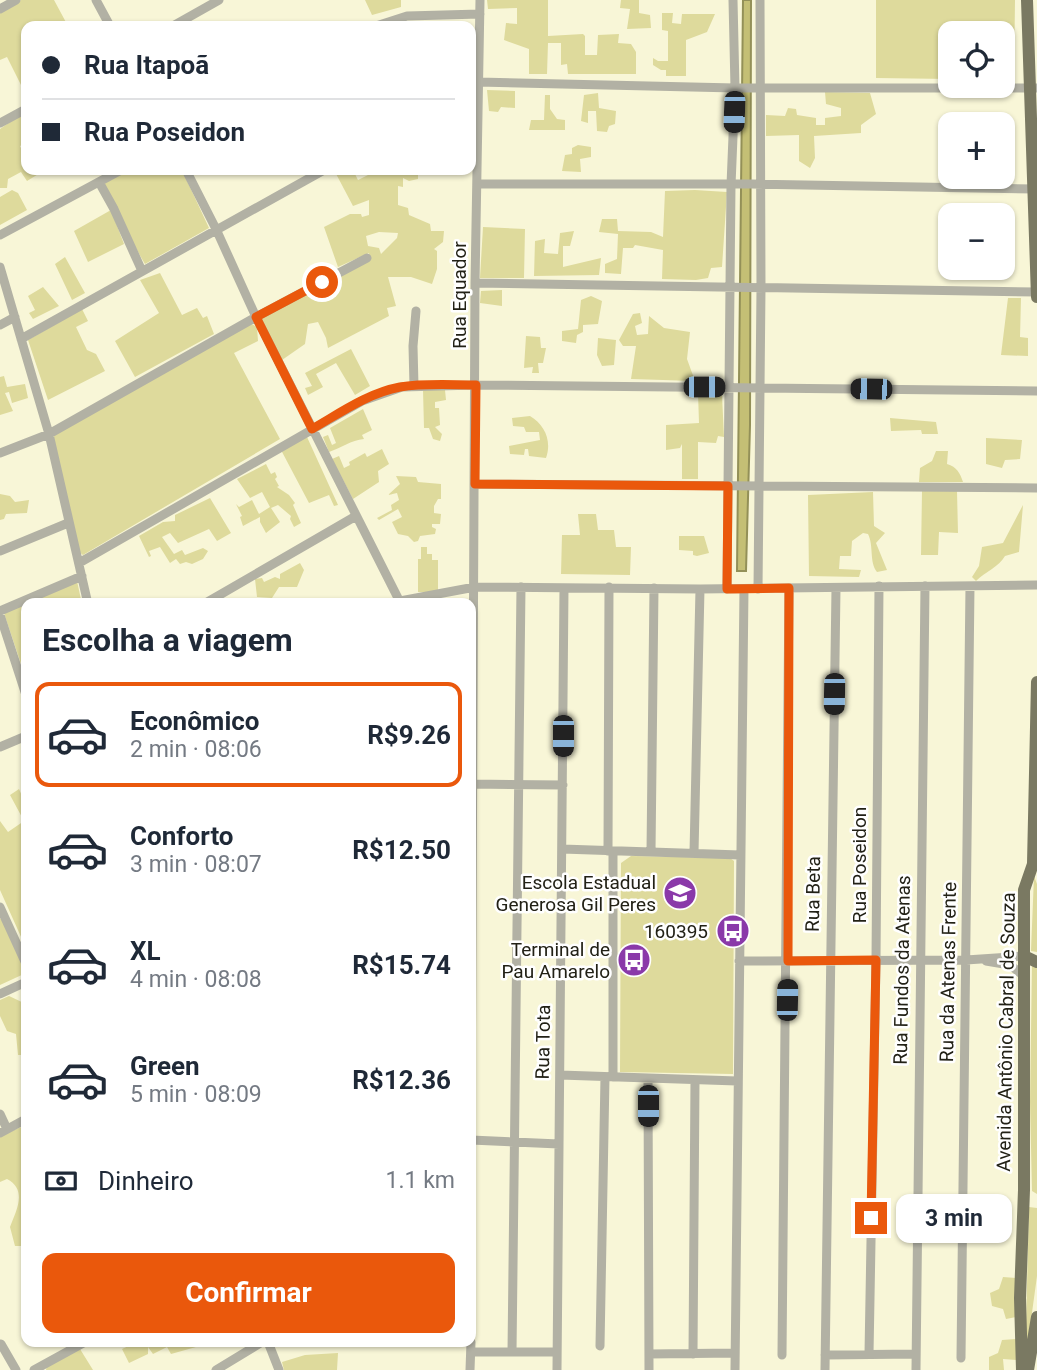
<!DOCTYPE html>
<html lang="pt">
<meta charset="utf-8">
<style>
body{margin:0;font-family:Roboto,sans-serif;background:#f2f2f3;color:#1f2937;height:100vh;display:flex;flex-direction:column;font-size:26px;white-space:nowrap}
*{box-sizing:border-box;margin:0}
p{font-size:23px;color:#747a83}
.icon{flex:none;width:38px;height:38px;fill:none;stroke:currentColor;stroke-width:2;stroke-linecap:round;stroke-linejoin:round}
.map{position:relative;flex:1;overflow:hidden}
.drawer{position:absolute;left:21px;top:598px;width:455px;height:749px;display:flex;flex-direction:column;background:#fff;border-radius:14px;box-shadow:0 2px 5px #0004}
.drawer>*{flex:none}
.top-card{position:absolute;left:21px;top:21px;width:455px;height:154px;border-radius:14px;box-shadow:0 2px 5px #0004;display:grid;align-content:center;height:154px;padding:0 21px;background:#fff}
.buttons{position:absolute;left:938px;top:21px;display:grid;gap:14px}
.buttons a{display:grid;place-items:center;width:77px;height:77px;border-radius:14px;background:#fff;box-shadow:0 2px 5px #0004;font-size:35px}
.end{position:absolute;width:32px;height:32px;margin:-16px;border:9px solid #ea580c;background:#fff;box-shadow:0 0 0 4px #fff}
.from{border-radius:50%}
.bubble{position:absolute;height:49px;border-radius:14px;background:#fff;box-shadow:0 2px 5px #0004;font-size:23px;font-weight:700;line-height:49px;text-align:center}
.car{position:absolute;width:21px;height:42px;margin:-21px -10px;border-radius:9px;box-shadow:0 0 5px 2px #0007;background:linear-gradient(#222 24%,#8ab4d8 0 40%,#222 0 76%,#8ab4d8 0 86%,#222 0)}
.top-card b{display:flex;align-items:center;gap:24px;height:66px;font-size:26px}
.top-card b+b{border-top:2px solid #e0e1e3}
.top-card i{width:18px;height:18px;background:#1f2937}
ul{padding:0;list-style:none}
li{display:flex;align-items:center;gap:21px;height:105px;margin:0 14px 10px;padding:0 7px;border:4px solid transparent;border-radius:14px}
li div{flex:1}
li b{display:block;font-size:26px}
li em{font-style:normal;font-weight:700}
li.on{border-color:#ea580c}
li>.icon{width:63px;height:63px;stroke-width:1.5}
h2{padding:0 21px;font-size:32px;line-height:84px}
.pay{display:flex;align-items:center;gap:18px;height:77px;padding:0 21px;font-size:26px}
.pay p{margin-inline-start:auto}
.cta{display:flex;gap:14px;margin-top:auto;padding:14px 21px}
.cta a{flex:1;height:80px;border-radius:14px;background:#ea580c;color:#fff;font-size:28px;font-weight:700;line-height:80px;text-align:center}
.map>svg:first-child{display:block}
</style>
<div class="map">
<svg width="1037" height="1370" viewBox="0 0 1037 1370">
<rect width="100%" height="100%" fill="#f8f6d7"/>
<!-- green -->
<path fill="#deda9c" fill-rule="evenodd" d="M21,0H54L68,26H26V50L24,52L26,57V95L7,57L0,60V13Z
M365,0H401V7L372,15Z
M487,0H548V36L583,34L585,36V55H597L598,35L619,34L618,43L631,44L636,52V74H568L567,64L561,65V43H548L547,74H529V49L504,40L506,23L517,24V8L488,9Z
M621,0H639V13L650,15L651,28L627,29L630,9L620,8Z
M876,0H1015L1014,80L1003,79V33H950V79L876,78Z
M662,13H673L672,23L681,24L682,14H715L707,32L686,40V76H666V70H661L653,65V58L658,61H668V31L662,30Z
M487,90L515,91V108L501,107L498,112L489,111Z
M825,92L870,93L876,114L861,125V133L814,136L815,158L810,168L799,161V135L766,136V115L785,116L788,108L796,109L797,115L816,118V125H825V118L841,116V108L826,104Z
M598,93L599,108L616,111L615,124L609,126L607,132L597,131L596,111H588V123L581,121L584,95Z
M545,95H550V109L557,119L565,120V130H529L531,120H544Z
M20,115L26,119V143L20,146L26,158V170H45L27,181L21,172L8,179L7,188H0V129Z
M578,145L591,147V157L580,159L581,172L562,171L565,155L572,154V148Z
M130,170H182L209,228L145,264C129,238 119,210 104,183Z
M334,170H353L358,180L368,175L397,174V170H418V179L409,181L403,178V187L398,186V205L408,208L409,215L430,224L431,231H444L443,242L434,249L437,251V269L432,284L411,277H388L396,306L387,308L389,316L328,348L326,338L318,322L308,324L305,344L282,360L261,318L370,260L369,253L338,267L324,227L350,214H361L362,217L369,215V200L353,206ZM379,232L398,233L397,238L381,254L379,248L368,246L366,236Z
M12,190L18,193L27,210L0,225V197Z
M695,190L727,192L722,267L711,268L708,278L696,280L662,279L663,250L635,245L633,248H623L621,274L605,273V264L617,259L618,234L599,232L602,219H617L618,231L651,232L663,237L665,191Z
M111,210L124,244L88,262L74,231Z
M483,227L525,229L524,278H480Z
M574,231L570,246H563V267L601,258L599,275L534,276L535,241L545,239L544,253L558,254L560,233Z
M65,257L85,293L72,300L55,264Z
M160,273L182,315L197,308L203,318L207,316L214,334L135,377L115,341L159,313L140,280Z
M43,287L59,306L33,319L29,313L35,310L28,296Z
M502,290V306L480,303L481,291Z
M591,296L602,301L598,324L583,325V332L577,335L576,343L562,341V331L578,329L581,300Z
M1008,298H1021L1020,337L1028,338V356L1001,355Z
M82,309L88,321L76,327L87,350L96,354L105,371L48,400L28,340Z
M640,313L642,323L635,326L637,335L648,334L649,316L664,328L690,332L687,359L695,381L631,379L636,346H623L619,340L633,314Z
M250,323L257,327L258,341L234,353L280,439L83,555L78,551L53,434Z
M526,336L540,337L541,348H546L543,363H538L539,373H532L533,367L524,368Z
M598,338L616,340L614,365L602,366L597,355Z
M351,349L370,386L355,395L336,363L316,374L323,387L308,395L305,388L312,386L305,373Z
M4,376L7,387L25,384L28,398L12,403L9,392L5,393L13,411L0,415V377Z
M423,390H445L446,400L435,402V408H439L440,425L435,427L442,434L440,441L433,439L429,428H424Z
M698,393L722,395L724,437L718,436L716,443L698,442V479H682V444L680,448L666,450V425L699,423Z
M363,409L372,430L362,435L364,439C351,440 341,448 329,452L323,437L328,435L332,445L336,443L330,428Z
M530,416C545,425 552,441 546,458L529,456L528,449H525L524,455L510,454L509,446L540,440L539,432H526L524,427L513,426L512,418Z
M890,418L936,422L938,434H922L921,430L891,431Z
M307,437L338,505L334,506L329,495L309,503L281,450Z
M986,438L1022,440L1020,459L1005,460L1002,468L986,464Z
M382,449L389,464L378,471L379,482L353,499L332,459L339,456L344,468L350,465L349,462L365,453L367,457Z
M936,451H948L947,464C957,467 960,473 963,482H919L920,468L932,461Z
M266,464L271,474L275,472L277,477L275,479L279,486L277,487L289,495L295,503L293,505L301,523L294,527L290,519L291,516L278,505L271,508L280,522L266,533L260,522V517L243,526L240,517L242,516L236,504L239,507L252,500L259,514L270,507L262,492L250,498L237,479Z
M396,476L416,477L418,482L441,484V499H438L434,506V513L441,514L440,524H432V527L436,529L435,534L420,536L418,541L414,542L408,536L398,534L392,522L402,517L398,509L379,520L377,518L392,510L391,505L399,500L397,493L388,495L400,484Z
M922,491H957L958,533L939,532L938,555H921Z
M873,492L874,526L885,533L876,543L887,570L877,572C869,562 874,546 868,534L863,533L852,541L851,556H840L839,569L861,570L859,577L809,576L808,495Z
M0,494L10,496L15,502L29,500L27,513L6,514L4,519L0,520Z
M210,498L231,533L217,541L209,529L178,543L170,533L162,537L174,554L182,550L185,555L203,548L208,551L203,559L192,564L186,562L180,564L176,559L170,563L160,547L149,551L151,556L149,557L139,536L163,522L175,521V515Z
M1023,505L1019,552L1005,556C999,567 985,572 976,581L972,577L979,566L982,547L1003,543Z
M578,514H596L598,530H614L616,547H631L630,575L561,574L562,535H580Z
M679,536H704L709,553L697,556L693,555V551L679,550Z
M421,547H427V554H432V560H438V592H418V559H421Z
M300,563L304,570L297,587H279L272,598L257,597L255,579L262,578L264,582L275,577L280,579V574Z
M77,581L82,604H26V679L4,613Z
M19,789L26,805V948L0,890V821L8,832L24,821L10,795Z
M631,856L730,858L734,861L733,1074L620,1072L621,863Z
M1034,876L1037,884V952L1031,951Z
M2,918L26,973L0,985V919Z
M1032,963L1037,967V1194L1032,1191L1030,1102Z
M9,996L26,1004V1055H18L16,1034L7,1031L0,1016V1000Z
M26,1125V1228L22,1246H15L10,1227C16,1211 28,1190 7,1179L0,1182V1136Z
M1029,1207L1037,1208V1276L1025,1364Z
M1003,1277L1016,1278V1317L1006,1319L1003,1309L992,1306L990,1293L999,1289Z
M1016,1339V1360L1003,1359L1004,1370H989V1357L998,1353L1002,1340Z
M147,1342H196V1347L171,1354L167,1347L153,1354L148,1347V1354L129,1363L122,1349L135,1343L144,1344Z
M80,1349L93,1370H46L47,1365Z
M338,1353L337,1370H284L282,1362L305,1355Z"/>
<!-- water -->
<path fill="#c4bf75" stroke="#939058" stroke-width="2" d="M743,0H751L750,425L746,571H737Z"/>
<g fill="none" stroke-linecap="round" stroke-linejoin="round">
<!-- minor -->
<path stroke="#b2b1a4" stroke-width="9" d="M96,0L110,26
M0,9L16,0
M173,26L219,0
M376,26L407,16L480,14
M478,82L735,88H1037
M0,123L26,109
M186,170L216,229L256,317L401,604
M99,182L114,209L142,271
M477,184H752L1037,189
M0,235L121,170
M0,267L49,434L88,604
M475,283L1037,292
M0,325L15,317
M21,339L324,170
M414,386L413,346L416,311
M0,453L49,434L256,317L367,258
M475,484L1037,488
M0,551L68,523
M79,563L362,401L402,387L476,385L1037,391
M727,589L731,185L735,88L733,0
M758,589L761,288L760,0
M204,604L356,516
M384,604L475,587L700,589L1037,585
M0,611L82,576
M0,615L26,695
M0,747L26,736
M471,784L563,785
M562,849L740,855
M608,851L609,587
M613,851V1077
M651,852L654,588
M694,853L700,589
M0,907L26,964
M739,961L966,960L1024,956
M986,961L1010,965L1024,976
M0,994L26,982
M560,1075L737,1081
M648,1078L649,1370
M0,1114L7,1129
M0,1133L26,1119
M471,1135L475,283L480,0
M471,1140L559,1144
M268,1342L279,1370
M1,1344L16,1370
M600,1346L605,1077
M471,1352H557
M512,1352L521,587
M649,1354L735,1353
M693,1354L695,1080
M869,1354L876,960L879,586
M782,1355L789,588
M825,1355L916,1354
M961,1358L970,586
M34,1370L85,1342
M216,1370L262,1342
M470,1370L471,1342
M557,1370L564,588
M735,1370L744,589
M825,1370L836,588
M916,1370L925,586"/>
<!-- major -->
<path stroke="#7a7962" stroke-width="12" d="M1027,0L1037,297
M1024,956L1037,962
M1022,1370L1020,1298L1024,1190V890L1033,864L1037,682
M1028,1370L1037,1317"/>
</g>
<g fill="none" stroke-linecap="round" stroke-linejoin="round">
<!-- route -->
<path stroke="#ea580c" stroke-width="9" d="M322,282L256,317L312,429C340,413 368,393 400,387C424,383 451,385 476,385L475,484L728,486L727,589L789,588L788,961L876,960L871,1218"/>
</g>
<!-- icons -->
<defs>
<symbol id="school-disc" viewBox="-11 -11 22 22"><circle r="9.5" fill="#8a39a9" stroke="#fff"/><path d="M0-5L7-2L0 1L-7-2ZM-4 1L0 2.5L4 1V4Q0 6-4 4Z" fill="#fff"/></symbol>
<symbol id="bus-disc" viewBox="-11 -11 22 22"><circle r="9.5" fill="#8a39a9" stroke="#fff"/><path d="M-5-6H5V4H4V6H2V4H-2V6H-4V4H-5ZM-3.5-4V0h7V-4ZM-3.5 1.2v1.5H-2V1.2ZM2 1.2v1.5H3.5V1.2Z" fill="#fff"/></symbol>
</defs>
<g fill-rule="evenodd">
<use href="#school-disc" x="661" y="874" width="38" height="38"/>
<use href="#bus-disc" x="714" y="912" width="38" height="38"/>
<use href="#bus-disc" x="615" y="941" width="38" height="38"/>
</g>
<g text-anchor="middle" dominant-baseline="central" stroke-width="5" stroke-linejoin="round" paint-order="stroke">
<!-- street labels -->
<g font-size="19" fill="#222116" stroke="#fff">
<text transform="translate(459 295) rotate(-90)">Rua Equador</text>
<text transform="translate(859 865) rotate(-90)">Rua Poseidon</text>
<text transform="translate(813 894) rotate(-89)">Rua Beta</text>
<text transform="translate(902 970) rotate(-89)">Rua Fundos da Atenas</text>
<text transform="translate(948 972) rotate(-89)">Rua da Atenas Frente</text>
<text transform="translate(1006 1032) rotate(-89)">Avenida Antônio Cabral de Souza</text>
<text transform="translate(543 1042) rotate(-89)">Rua Tota</text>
</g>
<!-- poi labels -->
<g font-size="19" fill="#222116" stroke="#fff" text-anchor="end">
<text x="656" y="882">Escola Estadual<tspan x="656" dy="22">Generosa Gil Peres</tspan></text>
<text x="708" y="931">160395</text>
<text x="610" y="949">Terminal de<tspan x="610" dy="22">Pau Amarelo</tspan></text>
</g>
</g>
</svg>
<div class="buttons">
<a><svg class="icon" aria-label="locate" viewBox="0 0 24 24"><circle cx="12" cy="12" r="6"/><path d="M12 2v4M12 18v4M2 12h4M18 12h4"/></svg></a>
<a>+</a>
<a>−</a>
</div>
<i class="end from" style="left:322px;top:282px"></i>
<i class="end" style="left:871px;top:1218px"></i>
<div class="bubble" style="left:896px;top:1194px;width:116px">3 min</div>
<i class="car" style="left:734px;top:112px;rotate:182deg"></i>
<i class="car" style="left:704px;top:387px;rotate:90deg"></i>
<i class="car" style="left:871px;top:389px;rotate:271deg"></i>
<i class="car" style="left:834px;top:694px;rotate:181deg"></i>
<i class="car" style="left:563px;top:736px;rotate:180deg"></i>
<i class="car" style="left:787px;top:1000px;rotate:1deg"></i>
<i class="car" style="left:648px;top:1106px;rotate:180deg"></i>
<div class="top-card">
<b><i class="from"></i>Rua Itapoã</b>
<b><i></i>Rua Poseidon</b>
</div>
<section class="drawer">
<h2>Escolha a viagem</h2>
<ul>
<li class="on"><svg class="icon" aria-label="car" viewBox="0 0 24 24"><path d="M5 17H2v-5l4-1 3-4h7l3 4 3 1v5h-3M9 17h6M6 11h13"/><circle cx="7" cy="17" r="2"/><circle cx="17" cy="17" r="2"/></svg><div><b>Econômico</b><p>2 min · 08:06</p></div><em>R$9.26</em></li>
<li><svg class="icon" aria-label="car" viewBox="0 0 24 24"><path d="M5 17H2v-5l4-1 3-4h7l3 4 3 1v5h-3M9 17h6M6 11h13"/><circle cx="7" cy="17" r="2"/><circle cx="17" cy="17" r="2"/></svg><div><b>Conforto</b><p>3 min · 08:07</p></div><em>R$12.50</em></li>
<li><svg class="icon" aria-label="car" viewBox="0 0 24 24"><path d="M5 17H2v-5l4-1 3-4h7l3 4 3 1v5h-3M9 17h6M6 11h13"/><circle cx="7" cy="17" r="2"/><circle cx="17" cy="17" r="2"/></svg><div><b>XL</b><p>4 min · 08:08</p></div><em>R$15.74</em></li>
<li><svg class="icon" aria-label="car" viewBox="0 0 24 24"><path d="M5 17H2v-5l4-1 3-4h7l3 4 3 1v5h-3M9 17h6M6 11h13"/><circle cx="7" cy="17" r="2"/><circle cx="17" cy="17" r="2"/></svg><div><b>Green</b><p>5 min · 08:09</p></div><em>R$12.36</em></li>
</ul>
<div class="pay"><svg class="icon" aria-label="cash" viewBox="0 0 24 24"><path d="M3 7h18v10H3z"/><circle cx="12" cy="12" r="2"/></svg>Dinheiro<p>1.1 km</p></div>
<div class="cta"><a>Confirmar</a></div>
</section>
</div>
